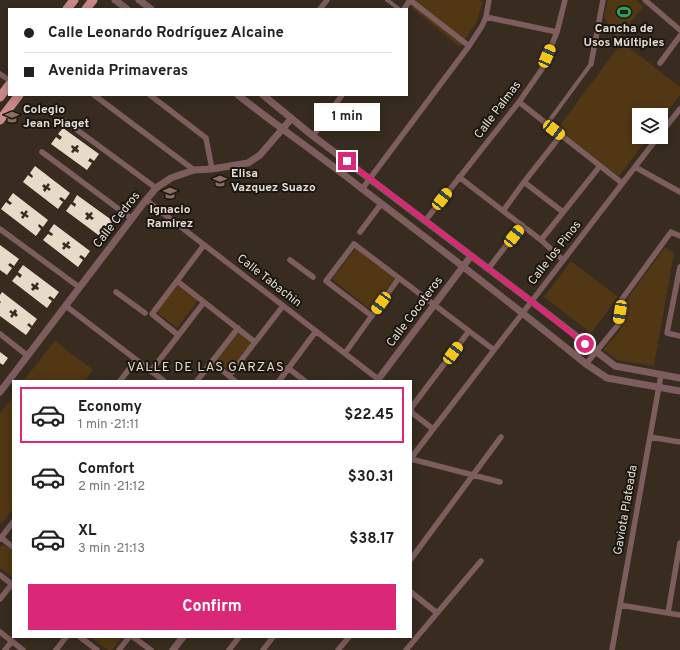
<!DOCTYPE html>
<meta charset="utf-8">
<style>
body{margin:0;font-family:Overpass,sans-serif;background:#f2f2f2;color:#222;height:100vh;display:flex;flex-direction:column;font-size:15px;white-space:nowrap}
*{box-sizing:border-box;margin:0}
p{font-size:13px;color:#767676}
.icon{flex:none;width:22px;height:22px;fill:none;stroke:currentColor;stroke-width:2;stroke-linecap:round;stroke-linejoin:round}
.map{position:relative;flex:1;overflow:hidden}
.side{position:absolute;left:12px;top:380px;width:400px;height:258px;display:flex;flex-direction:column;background:#fff;border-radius:0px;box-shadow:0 2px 10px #0003}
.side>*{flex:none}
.guide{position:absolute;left:8px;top:8px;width:400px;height:88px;border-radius:0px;box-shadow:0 2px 10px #0003;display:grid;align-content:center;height:88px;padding:0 16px;background:#fff}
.tools{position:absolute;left:632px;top:108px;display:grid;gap:8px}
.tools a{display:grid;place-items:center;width:36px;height:36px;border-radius:0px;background:#fff;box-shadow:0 2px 10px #0003;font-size:20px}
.end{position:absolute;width:18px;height:18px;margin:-9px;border:5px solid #db2777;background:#fff;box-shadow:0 0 0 2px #fff}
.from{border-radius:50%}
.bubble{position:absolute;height:28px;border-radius:0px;background:#fff;box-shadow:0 2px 10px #0003;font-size:13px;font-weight:700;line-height:28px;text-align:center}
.car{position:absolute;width:12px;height:24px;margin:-12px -6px;border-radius:5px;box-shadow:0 0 3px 1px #0007;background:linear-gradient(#f5c518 24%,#345 0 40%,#f5c518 0 76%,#345 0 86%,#f5c518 0)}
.guide b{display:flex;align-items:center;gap:14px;height:38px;font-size:15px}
.guide b+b{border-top:1px solid #e0e0e0}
.guide i{width:10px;height:10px;background:#222}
ul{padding:7px 0 0;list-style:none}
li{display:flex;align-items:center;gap:12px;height:56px;margin:0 8px 6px;padding:0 8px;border:2px solid transparent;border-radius:0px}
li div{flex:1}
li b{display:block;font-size:15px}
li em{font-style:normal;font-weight:700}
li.on{border-color:#db2777}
li>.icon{width:36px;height:36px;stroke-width:1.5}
.cta{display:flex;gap:8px;margin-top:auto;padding:8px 16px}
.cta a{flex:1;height:46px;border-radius:0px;background:#db2777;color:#fff;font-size:16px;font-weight:700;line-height:46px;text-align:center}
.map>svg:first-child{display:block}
</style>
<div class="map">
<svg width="680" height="650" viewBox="0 0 680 650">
<rect width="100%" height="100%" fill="#372c1f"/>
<!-- green -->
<path fill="#513714" d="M416,0H478L483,1L479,15L476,23L460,47L412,8Z
M608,0H636L643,7L617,39L604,17Z
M622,42L680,87V95L661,121V115H639V137H649L619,176L557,129Z
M665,247L674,253L654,366L617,360L603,350L621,329L625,302Z
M356,248L395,278L371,310L332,279Z
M571,261L618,297L591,333L544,297Z
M177,285L198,301L177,328L157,312Z
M238,332L252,342L229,371L216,360Z
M55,341L93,370L85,381H23Z
M13,396V509L2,523L0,522V413Z
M3,544L13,551V578L0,568V548Z
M91,637H122L112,650H108Z"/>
<!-- building -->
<path fill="#e8dac9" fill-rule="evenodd" d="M63,128L99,154L94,161L90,158L88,161L92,163L87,170L51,144L56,137L60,140L62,137L58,134ZM72,145L75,147L77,145L79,146L77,149L79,150L78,153L75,151L73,153L71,152L73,149L71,147Z
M35,166L70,193L65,200L61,197L59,199L63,202L58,209L23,182L28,175L32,178L33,176L30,173ZM48,183L50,185L48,187L51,189L49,191L47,189L45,192L43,190L44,188L42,186L44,184L46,186Z
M13,193L48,220L43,227L39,224L38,226L41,229L36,236L1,209L6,202L10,205L12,203L8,200ZM26,210L28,212L26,214L29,216L27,218L25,216L23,219L21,217L23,215L20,213L22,211L24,213Z
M77,195L113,221L108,228L104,225L102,228L106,231L101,237L66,211L71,204L75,207L76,204L73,202ZM87,212L89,214L91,212L93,213L91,216L94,218L92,220L89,218L88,220L85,219L87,216L85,214Z
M54,224L90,251L85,258L81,255L79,257L83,260L78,267L43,240L48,234L52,236L53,234L49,231ZM68,241L70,243L68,245L71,247L69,249L66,247L64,250L62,248L64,246L62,244L64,242L66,244Z
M0,245L19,259L14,266L10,263L8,265L12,268L7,275L0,270Z
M23,265L59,292L54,299L50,296L48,298L52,301L47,308L12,281L17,275L20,278L22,275L18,272ZM37,282L39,284L37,286L39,288L38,290L35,289L33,291L31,289L33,287L31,285L32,283L35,285Z
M2,292L37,319L32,326L29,323L27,325L31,328L26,335L0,316V303L1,302L0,301V295ZM15,309L17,311L16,313L18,315L16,317L14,315L12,318L10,316L12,314L9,312L11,310L13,312Z
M0,352L8,358L3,365L0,363Z"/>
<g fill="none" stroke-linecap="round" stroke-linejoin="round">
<!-- pedestrian -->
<path stroke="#7d5d5d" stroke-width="4" d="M387,0L399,9
M547,124L591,64"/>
<!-- minor -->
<path stroke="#7d5d5d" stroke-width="5.5" d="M645,0L680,30
M320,9L327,0
M404,9L410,0L469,46
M486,17L557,32
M660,63L680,36
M591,64L603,0
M0,74L9,80
M94,95L194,170
M150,95L206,138L212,169
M519,102L622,183
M65,121L156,188
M661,133L680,109
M313,136L342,95
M42,152L132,219
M635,167L680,192
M459,177L541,240L563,260
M524,182L563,212
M362,189L469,46L482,26L486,17L489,0
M146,200L378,379
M503,211L524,182L561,135
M425,221L519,102L542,69L557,32L565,0
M0,229L79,287
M360,232L381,204
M541,240L600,166
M290,260L313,277
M680,267L667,333L680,336
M488,269L522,225
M177,281L255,342
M116,292L145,313
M66,306L164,381
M372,316L326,281L354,244L494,350
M0,334L28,356
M178,335L152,314L204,245
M345,353L399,278
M212,362L235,381
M586,364L618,325L622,299L671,232L680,236
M288,368L305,381
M151,371L204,302
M229,376L283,306
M120,381L136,360
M197,381L238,328
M279,381L316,331
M411,412L433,429
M412,413L411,408L469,331
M650,437L680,442
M411,458L658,137
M411,459L500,482
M0,537L13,547
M0,539L13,522
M411,559L501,437
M0,575L13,585
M411,592L437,613
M0,599L12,584
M620,605L680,615
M668,613L680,543
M0,632L23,650
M80,637L97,650
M133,637L151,650
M5,650L12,641
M56,650L66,637
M119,650L129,637
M229,650L239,637
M263,650L273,637
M338,650L349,637
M406,650L481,561
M612,650L661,375"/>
<!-- tertiary -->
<path stroke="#7d5d5d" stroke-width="7" d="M115,0L127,9
M139,0L151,9
M238,95C278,127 321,156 361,188C437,246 512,304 586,364L607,378L680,391
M263,95L313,136L531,301L615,366L680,378
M377,381L471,256
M0,392L146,200L156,188L171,178L194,170L212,169L248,163L260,155L291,119
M173,650L183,637"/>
<!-- primary -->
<path stroke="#ca898a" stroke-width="9" d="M67,9L74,0
M86,9L93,0
M0,97L9,85
M0,120L19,95"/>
</g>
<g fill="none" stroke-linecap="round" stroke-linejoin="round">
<!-- route -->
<path stroke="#db2777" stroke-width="5" d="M347,161L531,301L585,344"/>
</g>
<!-- icons -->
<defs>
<symbol id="stadium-bare" viewBox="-9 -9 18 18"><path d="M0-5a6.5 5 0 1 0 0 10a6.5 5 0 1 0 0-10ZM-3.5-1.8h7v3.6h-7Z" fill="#2e9e5b" stroke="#1b1610" stroke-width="2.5" paint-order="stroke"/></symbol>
<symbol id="school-bare" viewBox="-9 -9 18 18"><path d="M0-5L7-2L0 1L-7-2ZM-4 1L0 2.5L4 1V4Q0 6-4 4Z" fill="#8d6e63" stroke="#1b1610" stroke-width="2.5" paint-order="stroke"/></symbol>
</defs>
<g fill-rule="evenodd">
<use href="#stadium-bare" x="614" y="2" width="20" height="20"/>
<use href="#school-bare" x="2" y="107" width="20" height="20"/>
<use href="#school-bare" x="210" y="171" width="20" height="20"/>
<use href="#school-bare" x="160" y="183" width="20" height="20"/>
</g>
<g text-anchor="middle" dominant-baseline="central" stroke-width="4" stroke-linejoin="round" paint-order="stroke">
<!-- poi labels -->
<g font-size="12" font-weight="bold" fill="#e3dcd3" stroke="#1b1610">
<text x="624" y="29">Cancha de<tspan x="624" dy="14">Usos Múltiples</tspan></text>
<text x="23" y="110" text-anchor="start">Colegio<tspan x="23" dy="14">Jean Piaget</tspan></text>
<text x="231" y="174" text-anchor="start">Elisa<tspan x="231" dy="14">Vazquez Suazo</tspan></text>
<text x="170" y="210">Ignacio<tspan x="170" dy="14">Ramirez</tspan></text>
</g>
<!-- street labels -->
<g font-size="12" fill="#e3dcd3" stroke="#1b1610">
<text transform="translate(498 110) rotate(-53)">Calle Palmas</text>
<text transform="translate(117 220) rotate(-52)">Calle Cedros</text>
<text transform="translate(555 253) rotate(-52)">Calle los Pinos</text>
<text transform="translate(269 281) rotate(38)">Calle Tabachin</text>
<text transform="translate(415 312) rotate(-53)">Calle Cocoteros</text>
<text transform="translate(626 510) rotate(-80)">Gaviota Plateada</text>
</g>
<!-- neighbourhood labels -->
<g font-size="13" letter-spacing="1" fill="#e6d7c6" stroke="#1b1610">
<text x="206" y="368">VALLE DE LAS GARZAS</text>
</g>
</g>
</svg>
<div class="tools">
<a><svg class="icon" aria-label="layers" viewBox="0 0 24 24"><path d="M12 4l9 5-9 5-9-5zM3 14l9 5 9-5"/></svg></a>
</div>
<i class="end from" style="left:585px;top:344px"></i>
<i class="end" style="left:347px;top:161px"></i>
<div class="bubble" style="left:314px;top:103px;width:66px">1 min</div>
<i class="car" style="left:547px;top:56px;rotate:23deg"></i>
<i class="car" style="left:554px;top:130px;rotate:128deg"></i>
<i class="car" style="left:442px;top:199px;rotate:38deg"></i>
<i class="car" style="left:514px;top:236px;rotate:38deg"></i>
<i class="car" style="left:381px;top:303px;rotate:216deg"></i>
<i class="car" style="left:620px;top:312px;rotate:189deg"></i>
<i class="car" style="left:453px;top:353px;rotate:37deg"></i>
<div class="guide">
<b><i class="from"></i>Calle Leonardo Rodríguez Alcaine</b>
<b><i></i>Avenida Primaveras</b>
</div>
<section class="side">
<ul>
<li class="on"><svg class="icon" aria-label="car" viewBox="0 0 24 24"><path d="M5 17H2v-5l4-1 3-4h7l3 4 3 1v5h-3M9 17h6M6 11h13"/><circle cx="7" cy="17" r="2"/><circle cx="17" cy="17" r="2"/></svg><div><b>Economy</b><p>1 min · 21:11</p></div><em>$22.45</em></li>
<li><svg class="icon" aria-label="car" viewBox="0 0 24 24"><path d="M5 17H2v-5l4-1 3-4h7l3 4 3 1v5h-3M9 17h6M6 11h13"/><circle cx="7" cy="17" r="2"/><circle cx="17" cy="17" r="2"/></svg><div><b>Comfort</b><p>2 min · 21:12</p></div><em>$30.31</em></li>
<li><svg class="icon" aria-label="car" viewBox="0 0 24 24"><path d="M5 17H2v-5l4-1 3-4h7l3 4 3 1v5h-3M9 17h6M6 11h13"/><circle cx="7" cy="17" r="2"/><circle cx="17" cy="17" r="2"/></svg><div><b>XL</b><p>3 min · 21:13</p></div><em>$38.17</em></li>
</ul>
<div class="cta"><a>Confirm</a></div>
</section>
</div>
